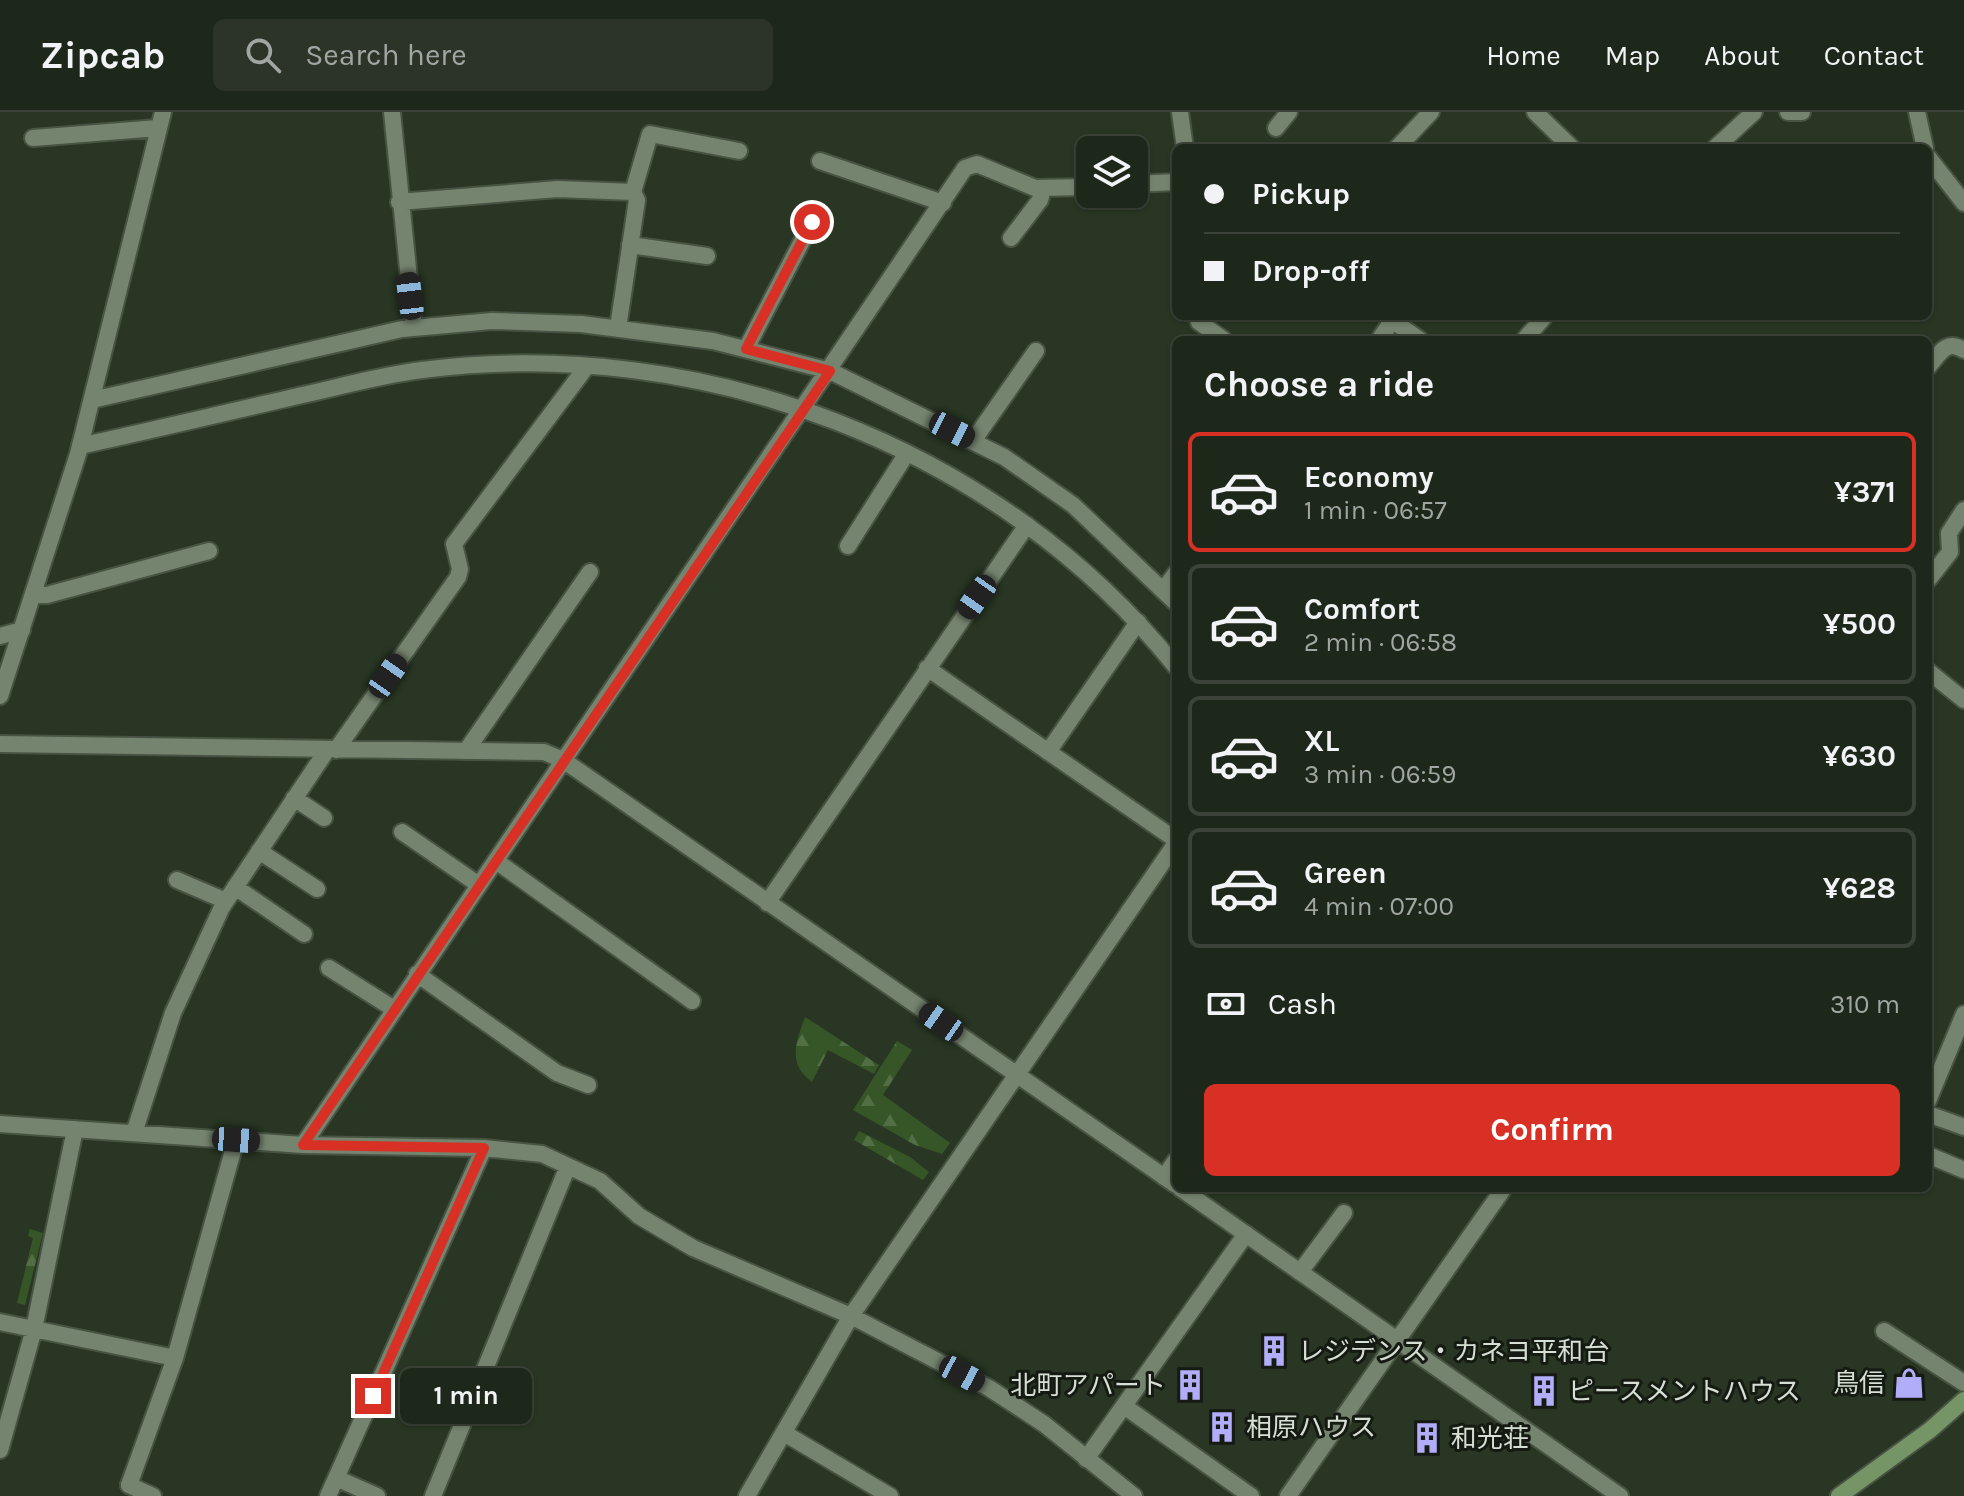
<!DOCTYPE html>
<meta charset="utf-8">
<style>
body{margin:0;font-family:Karla,"Noto Sans JP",sans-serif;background:#2b3427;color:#f1f3f6;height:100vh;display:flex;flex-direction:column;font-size:30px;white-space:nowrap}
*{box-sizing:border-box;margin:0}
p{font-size:26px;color:#a1a6a2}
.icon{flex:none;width:44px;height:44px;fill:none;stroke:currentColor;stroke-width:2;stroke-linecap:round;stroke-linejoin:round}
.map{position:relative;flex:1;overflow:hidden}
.panel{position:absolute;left:1172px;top:224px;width:760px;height:856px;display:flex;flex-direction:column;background:#1e281a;border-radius:12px;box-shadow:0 2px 6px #0004,0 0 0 2px #3c4439}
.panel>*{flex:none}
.banner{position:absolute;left:1172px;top:32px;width:760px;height:176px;border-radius:12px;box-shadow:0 2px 6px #0004,0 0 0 2px #3c4439;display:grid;align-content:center;height:176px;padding:0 32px;background:#1e281a}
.buttons{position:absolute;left:1076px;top:24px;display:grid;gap:16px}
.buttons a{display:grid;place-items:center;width:72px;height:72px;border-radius:12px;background:#1e281a;box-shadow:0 2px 6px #0004,0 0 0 2px #3c4439;font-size:40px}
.end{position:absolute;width:36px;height:36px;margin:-18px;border:10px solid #d93025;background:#fff;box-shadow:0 0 0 4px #fff}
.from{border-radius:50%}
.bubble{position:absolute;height:56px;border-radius:12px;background:#1e281a;box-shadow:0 2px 6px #0004,0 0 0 2px #3c4439;font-size:26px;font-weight:700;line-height:56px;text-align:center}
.car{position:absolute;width:24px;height:48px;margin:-24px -12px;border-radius:10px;box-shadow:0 0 6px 2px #0007;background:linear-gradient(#222 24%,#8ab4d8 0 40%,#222 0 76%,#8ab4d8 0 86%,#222 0)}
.banner b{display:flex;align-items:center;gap:28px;height:76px;font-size:30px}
.banner b+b{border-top:2px solid #3c4439}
.banner i{width:20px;height:20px;background:#f1f3f6}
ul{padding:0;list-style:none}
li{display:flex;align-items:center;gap:24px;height:120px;margin:0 16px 12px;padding:0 16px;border:4px solid #3c4439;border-radius:12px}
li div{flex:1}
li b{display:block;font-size:30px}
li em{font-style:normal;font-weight:700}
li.on{border-color:#d93025}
li>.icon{width:72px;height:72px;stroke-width:1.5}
h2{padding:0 32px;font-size:36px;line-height:96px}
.pay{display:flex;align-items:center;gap:20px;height:88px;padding:0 32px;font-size:30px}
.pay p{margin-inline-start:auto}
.action{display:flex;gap:16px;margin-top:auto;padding:16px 32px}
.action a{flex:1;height:92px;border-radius:12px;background:#d93025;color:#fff;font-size:32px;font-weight:700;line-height:92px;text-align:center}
header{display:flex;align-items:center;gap:48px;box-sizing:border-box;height:112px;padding:0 40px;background:#1e281a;border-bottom:2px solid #3c4439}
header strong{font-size:38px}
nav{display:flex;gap:44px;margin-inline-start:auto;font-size:28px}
.search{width:560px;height:72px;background:#2b3427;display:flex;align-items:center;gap:20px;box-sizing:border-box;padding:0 28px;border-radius:12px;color:#a1a6a2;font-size:30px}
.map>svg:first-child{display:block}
</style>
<header>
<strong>Zipcab</strong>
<div class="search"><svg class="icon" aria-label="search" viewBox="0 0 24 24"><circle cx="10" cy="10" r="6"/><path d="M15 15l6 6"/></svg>Search here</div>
<nav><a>Home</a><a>Map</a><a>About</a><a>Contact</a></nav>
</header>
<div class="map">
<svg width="1964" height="1384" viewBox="0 0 1964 1384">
<defs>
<pattern id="forest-firs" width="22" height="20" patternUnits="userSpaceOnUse" patternTransform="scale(2)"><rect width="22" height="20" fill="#365627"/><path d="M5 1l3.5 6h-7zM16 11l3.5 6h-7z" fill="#526e45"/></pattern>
</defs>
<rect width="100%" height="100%" fill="#283623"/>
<!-- forest -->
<path fill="url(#forest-firs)" d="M805,905L879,953L874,962L828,938L812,970C787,952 796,930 805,905Z
M897,929L912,938L883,983L950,1031L942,1042L915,1033L853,998Z
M859,1019L910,1045L929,1060L923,1068L854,1028Z
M30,1117L43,1121L25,1193L17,1191L33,1126L28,1124Z"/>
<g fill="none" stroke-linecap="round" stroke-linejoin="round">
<defs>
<path id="service" d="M1276,16L1289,0
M1397,36L1431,0
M820,49L943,91
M633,80L650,22L739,39
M1011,126L1040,88L1043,77
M630,133L707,144
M1197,204L1199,210L1224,228
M1379,228L1392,209
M746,237L812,110
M1928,255C1940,241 1946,227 1964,238
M973,329L1036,239
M80,334C153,318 225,301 298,284C339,275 381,263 422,258C701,222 999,334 1176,555
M848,434L907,341
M1164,477L1176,461
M33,483H47L209,439
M0,524L22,518
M466,639L590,460
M1928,1043L1964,1058
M1164,1065L1176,1048
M1300,1160L1344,1101
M1884,1219L1964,1271
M1124,1294L1251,1384
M784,1321L890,1384
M1086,1347L1246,1122
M129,1373L153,1384"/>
<path id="minor" d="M392,0L414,216
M1180,0L1185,36
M1535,0L1572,36
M1788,0H1802
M1917,0L1925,36
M33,26L158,16
M1715,36L1754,0
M1928,45L1964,91
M1134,72L1176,70
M399,90L558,77L633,80L637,88L618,216
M1386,204L1420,228
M1524,228L1545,204
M92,288L402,217L492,209L581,212L713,229L830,259L1004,345L1073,393L1176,491
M1928,468L1950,440L1949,421L1964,398
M927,556L1176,728
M1928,559L1964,588
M0,584L78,342L163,0
M0,632L544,640L563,648L1176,1073
M336,638L458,465L460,457L454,432L587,254
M1048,640L1138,510
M294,686L324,706
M402,720L479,773
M259,739L317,777
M496,749L692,889
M177,768L226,789
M235,775L304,822
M767,791L1027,413
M329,856L394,897
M417,862L557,961L588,973
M1928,989L1964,902
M1928,1002L1964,1015
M0,1012L303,1033L484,1036L542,1042L600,1069L639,1104L693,1136L851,1204L989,1276L1044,1312L1134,1384
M134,1021L173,901L222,795L327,638
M303,1033L965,56L977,52L1035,76L1090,75
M1180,1076L1620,1384
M0,1210L175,1246
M0,1338L34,1217L75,1017
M336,1366L377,1384
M129,1373L175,1246L236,1028
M328,1384L484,1036
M433,1384L568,1054
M747,1384L851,1204L1176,731
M1288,1384L1504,1076"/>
<path id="secondary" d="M1839,1384L1930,1318L1964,1288"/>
</defs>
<!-- service casing -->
<use href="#service" stroke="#485343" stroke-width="20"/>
<!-- minor casing -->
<use href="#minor" stroke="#485343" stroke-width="20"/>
<!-- secondary casing -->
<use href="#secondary" stroke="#485343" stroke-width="20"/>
<!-- service -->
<use href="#service" stroke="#75846f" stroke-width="16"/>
<!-- minor -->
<use href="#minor" stroke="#75846f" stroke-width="16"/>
<!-- secondary -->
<use href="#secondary" stroke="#769567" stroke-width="16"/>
</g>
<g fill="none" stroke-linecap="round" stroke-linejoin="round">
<!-- route -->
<path stroke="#d93025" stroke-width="10" d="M373,1284L484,1036L303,1033L830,259L746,237L812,110"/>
</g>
<!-- icons -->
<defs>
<symbol id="building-bare" viewBox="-9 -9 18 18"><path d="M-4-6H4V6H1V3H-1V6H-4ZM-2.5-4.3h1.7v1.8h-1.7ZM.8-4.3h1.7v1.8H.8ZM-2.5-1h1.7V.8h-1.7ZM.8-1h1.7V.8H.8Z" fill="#b2adf9" stroke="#151b13" stroke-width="2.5" paint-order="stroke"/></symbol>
<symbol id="shop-bare" viewBox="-9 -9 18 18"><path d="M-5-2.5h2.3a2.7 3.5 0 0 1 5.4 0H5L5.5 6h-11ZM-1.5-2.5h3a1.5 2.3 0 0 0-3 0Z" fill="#b2adf9" stroke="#151b13" stroke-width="2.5" paint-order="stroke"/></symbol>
</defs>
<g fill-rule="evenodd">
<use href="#building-bare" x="1252" y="1217" width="44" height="44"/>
<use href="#shop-bare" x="1887" y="1249" width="44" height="44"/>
<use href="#building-bare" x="1168" y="1251" width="44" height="44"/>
<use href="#building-bare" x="1522" y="1257" width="44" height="44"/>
<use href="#building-bare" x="1200" y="1293" width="44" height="44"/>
<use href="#building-bare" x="1405" y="1304" width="44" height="44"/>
</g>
<g text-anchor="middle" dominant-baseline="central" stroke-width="6" stroke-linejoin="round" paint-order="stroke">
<!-- poi labels -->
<g font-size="26" fill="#d6dfd3" stroke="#151b13" text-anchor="start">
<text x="1298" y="1239">レジデンス・カネヨ平和台</text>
<text x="1885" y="1271" text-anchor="end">鳥信</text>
<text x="1166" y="1273" text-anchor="end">北町アパート</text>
<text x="1568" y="1279">ピースメントハウス</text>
<text x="1246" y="1315">相原ハウス</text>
<text x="1451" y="1326">和光荘</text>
</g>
</g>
</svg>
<div class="buttons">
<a><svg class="icon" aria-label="layers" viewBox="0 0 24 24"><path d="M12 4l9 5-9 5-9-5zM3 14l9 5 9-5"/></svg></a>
</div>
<i class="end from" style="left:812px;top:110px"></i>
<i class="end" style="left:373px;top:1284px"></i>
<div class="bubble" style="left:400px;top:1256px;width:132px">1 min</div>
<i class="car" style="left:410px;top:184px;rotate:353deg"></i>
<i class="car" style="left:952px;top:318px;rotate:117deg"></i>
<i class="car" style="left:977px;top:485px;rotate:215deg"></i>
<i class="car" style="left:388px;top:564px;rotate:35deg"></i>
<i class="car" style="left:941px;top:910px;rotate:305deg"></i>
<i class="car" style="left:236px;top:1028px;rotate:94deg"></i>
<i class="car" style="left:962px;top:1262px;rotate:118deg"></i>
<div class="banner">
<b><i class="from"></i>Pickup</b>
<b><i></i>Drop-off</b>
</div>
<section class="panel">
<h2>Choose a ride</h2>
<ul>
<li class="on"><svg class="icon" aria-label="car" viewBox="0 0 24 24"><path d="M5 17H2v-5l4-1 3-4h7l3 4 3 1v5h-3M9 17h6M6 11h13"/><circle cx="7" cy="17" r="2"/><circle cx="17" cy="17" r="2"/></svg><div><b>Economy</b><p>1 min · 06:57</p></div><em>¥371</em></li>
<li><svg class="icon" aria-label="car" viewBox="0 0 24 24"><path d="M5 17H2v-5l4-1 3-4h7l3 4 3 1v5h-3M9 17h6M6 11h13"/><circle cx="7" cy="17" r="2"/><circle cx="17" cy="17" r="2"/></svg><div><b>Comfort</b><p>2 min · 06:58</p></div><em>¥500</em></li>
<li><svg class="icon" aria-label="car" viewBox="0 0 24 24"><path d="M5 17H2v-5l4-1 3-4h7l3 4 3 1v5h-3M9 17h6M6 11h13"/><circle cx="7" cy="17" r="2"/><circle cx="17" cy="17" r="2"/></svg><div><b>XL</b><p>3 min · 06:59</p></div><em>¥630</em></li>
<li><svg class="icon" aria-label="car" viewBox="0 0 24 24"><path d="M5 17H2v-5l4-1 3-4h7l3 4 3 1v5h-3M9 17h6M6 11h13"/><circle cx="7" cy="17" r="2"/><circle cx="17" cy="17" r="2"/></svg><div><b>Green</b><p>4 min · 07:00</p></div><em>¥628</em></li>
</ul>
<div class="pay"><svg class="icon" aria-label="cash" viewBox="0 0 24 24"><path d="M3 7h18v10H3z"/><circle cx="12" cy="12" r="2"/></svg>Cash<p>310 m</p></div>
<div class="action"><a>Confirm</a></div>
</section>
</div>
